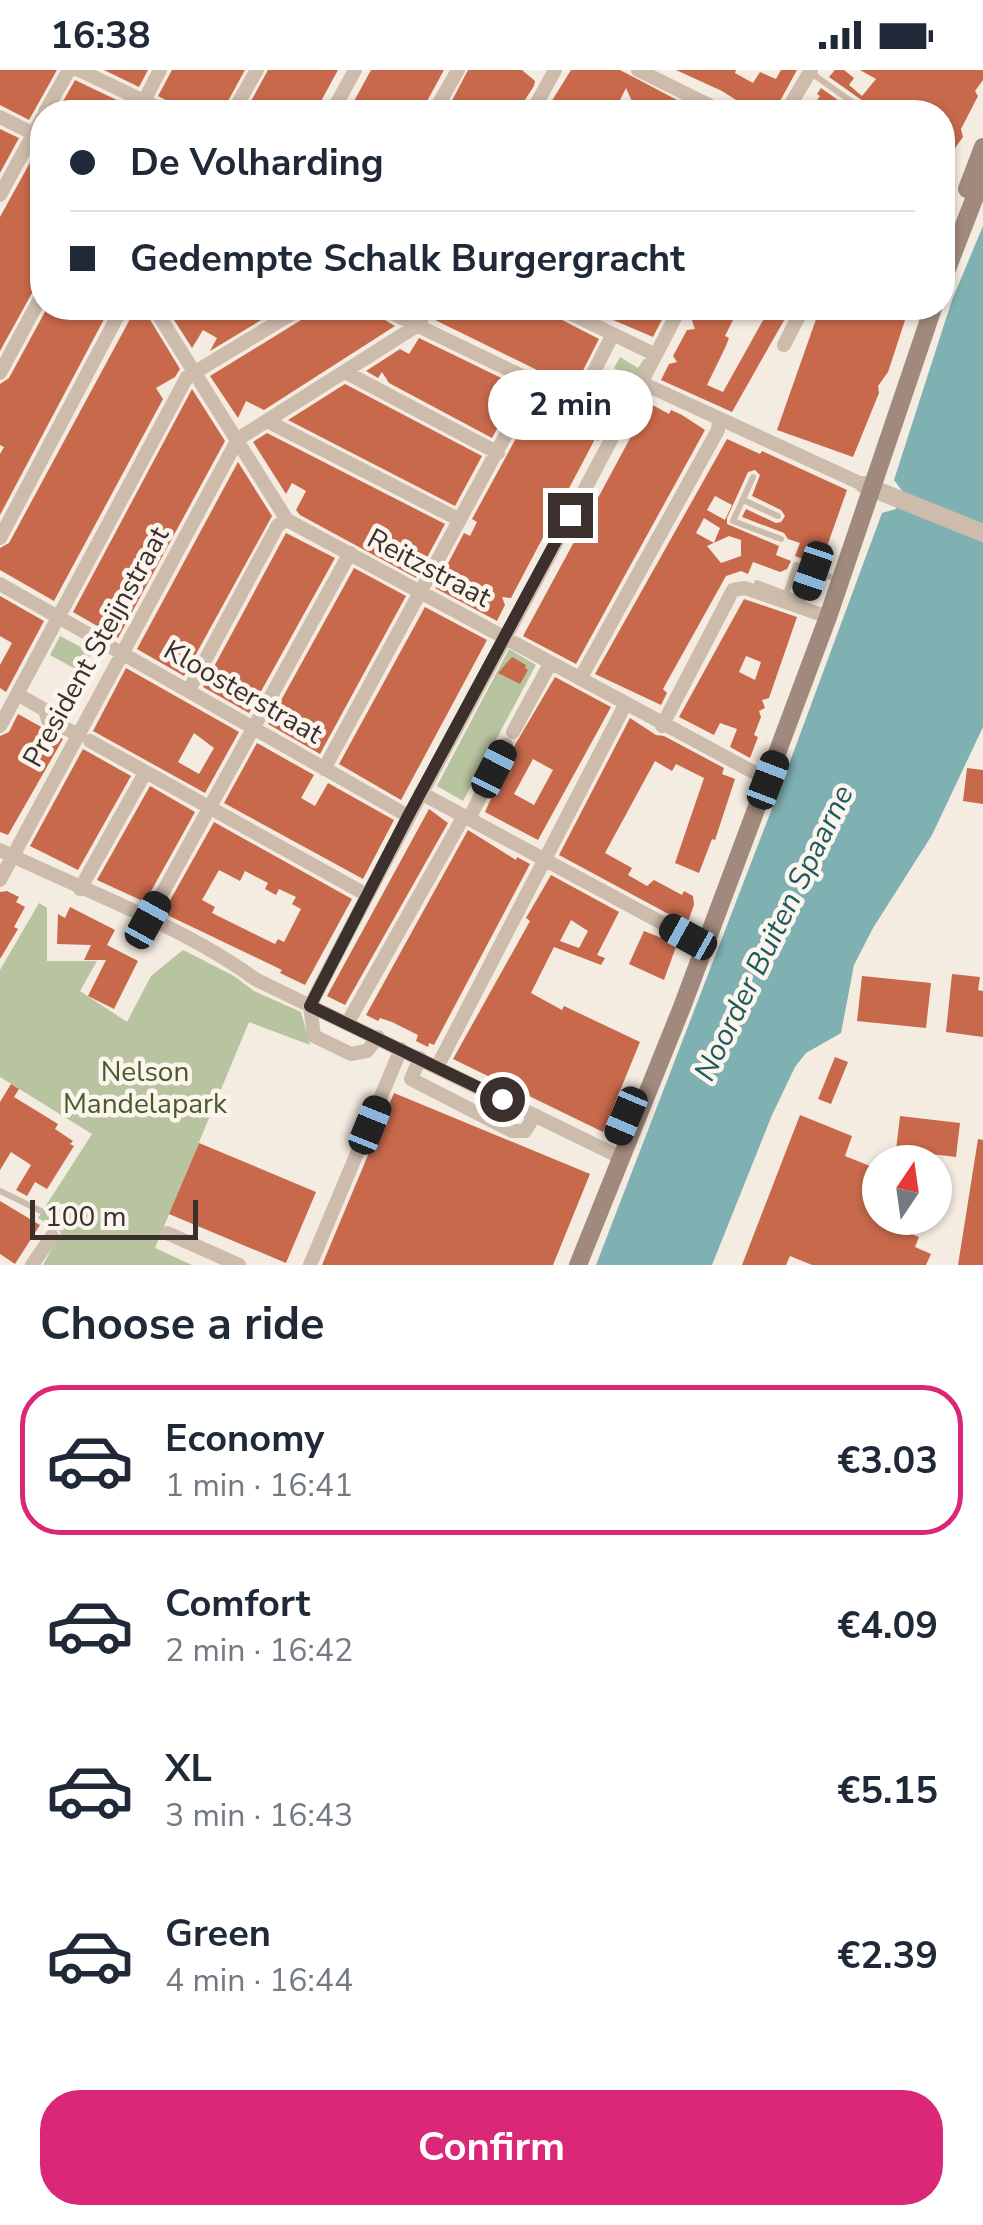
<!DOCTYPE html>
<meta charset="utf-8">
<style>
body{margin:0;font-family:"Nunito Sans",sans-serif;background:#f6f6f7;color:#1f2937;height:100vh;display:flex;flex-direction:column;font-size:38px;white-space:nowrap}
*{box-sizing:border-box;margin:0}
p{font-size:32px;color:#747a83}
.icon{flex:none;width:55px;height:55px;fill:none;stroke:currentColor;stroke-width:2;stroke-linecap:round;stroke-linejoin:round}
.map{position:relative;height:1195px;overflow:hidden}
.sheet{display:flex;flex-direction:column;background:#fff;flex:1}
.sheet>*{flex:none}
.guide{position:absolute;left:30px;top:30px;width:925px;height:220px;border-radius:40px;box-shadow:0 2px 8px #0004;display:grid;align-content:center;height:220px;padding:0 40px;background:#fff}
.needle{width:65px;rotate:13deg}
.controls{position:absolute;left:862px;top:1075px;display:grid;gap:20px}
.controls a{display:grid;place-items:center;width:90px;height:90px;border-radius:50%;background:#fff;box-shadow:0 2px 8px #0004;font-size:50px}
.scale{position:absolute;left:30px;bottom:25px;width:168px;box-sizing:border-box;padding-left:10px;border:5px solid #3b302b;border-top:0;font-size:28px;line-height:35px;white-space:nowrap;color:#3b302b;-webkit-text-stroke:8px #fbf5ee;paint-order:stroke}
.end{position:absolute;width:45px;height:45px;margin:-22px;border:12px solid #3b302b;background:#fff;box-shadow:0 0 0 5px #fff}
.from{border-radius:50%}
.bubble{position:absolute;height:70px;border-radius:35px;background:#fff;box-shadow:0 2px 8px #0004;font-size:32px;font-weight:700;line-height:70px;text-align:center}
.car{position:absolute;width:30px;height:60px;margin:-30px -15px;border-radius:12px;box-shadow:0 0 8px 2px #0007;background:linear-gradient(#222 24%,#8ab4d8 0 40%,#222 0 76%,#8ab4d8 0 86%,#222 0)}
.guide b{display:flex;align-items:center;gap:35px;height:95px;font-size:38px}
.guide b+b{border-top:2px solid #e0e1e3}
.guide i{width:25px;height:25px;background:#1f2937}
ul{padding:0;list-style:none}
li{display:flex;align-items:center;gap:30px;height:150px;margin:0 20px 15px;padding:0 20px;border:5px solid transparent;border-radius:40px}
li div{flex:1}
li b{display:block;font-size:38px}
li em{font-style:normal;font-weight:700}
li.selected{border-color:#db2777}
li>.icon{width:90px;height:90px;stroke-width:1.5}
h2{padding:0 40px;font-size:45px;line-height:120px}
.cta{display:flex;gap:20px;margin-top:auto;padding:20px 40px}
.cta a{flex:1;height:115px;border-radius:40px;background:#db2777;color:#fff;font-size:40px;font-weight:700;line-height:115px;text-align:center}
.status{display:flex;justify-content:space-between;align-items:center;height:70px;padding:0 50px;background:#fff;direction:ltr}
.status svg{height:28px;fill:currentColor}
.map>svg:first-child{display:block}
</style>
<div class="status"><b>16:38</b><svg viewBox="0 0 49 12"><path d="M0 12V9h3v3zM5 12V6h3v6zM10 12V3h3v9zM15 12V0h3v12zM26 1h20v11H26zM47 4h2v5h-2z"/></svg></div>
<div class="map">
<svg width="983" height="1195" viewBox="0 0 983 1195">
<rect width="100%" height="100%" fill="#f4ebe1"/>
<!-- green -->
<path fill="#b8c4a0" d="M620,287L638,298L644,289L647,290L619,340L616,339L620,330L615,338L597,328L610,305L630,315L632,308L614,298Z
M60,566L92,583L81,602L50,585Z
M509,579L536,595L463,731L437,716Z
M39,833L47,838V891H97L80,921L127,952L151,906L183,880L234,906L254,921L301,942L310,975L249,952L155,1178L192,1195H43L61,1162L38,1148L92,1064L0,1007V900Z"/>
<!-- water -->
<path fill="#7fb0b2" d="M983,156V657L932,765L873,858L854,895L841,963L806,983L795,997L772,1045L712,1195H596L788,697L882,443L896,439L903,422L894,410L952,230Z"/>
<!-- building -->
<path fill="#c8694b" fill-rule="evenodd" d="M0,0H57L29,50L0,35Z
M104,0H148L139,17Z
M172,0H245L222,42H189L158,26Z
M268,0H338L315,42H245Z
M371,0H444L421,42H348Z
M468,0H522L535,11L534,16L517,42H446Z
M571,0H620L700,42H644L635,38L626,18L614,42H560L548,37Z
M676,0H736L735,3L753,13L760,2L776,9L781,0H797L774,42L750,39L722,21Z
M835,0H844L854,8L849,15L862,26L876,9L860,0H983V10L975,21L978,26L961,59L963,67L942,96V73L947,67L942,64V42H873L870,36L829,7Z
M75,10L121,32L116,42H57Z
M821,18L855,42H808L820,26L817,24Z
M0,59L19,68L0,103Z
M38,78H42V205L0,281V147Z
M47,238H110L0,445V384L4,377L0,375V314L9,308Z
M136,238H143L180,299L175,307L156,318L163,329L54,531L0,500V478L9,473Z
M176,238H281L210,281L217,268L203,260L192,278L169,242Z
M312,238H365L395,256L264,340L246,331L238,348L210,306L306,247Z
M437,238H460L471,243L474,238H539L599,269L574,318L433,249Z
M585,238H641L655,243L658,238H668L653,267Z
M700,238H716L733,250L725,266L729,268L725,278L707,315L723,322L766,245L753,238H791L732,342L661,310L669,294L677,292L673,286L687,260L695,259L692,251Z
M820,238H898L908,241L888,302L878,316L879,323L853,387L777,360Z
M419,268L520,317L492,368L389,313L382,302L378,308L366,301L400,279L409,284Z
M345,314L482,386L455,436L288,350Z
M192,319L225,371L118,568L73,542Z
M539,326L605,358L598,371L595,369L511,528L502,527L505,535L497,551L435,518L464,463L470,466L477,452L472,449Z
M649,333L669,344L671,340L682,345L705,360L576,594L523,566L574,472L573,468L581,459L582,452H585Z
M267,363L445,454L416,508L300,445L296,440L306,421L292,413L286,424L253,372Z
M727,369L760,384L762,381L847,420L825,482L821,481L816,494L795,486L800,473L788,469L784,463L742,447L746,439L776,453L781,452L785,446L781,440L752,426L760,405L755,400L748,402L727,448V454L779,476L776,485L791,491L787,499L780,502L753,492L748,504L741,501L726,506L663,619L667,623L661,635L595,604ZM715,426L732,435L725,450L707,440ZM704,448L720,458L714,473L696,463ZM729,466L741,470V486L721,493L707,476Z
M238,392L272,446L184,606L137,579Z
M286,463L335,488L249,643L203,617Z
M354,498L406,526L320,684L268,654Z
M0,526L44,551L6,622L0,618V595L12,573L0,566Z
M744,529L797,547L769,628L762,630L765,638L759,641L761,647L754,665L758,667L750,688L730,677L737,659L720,653L714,665L679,647ZM746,586L761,592L755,610L739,602Z
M425,537L487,570L401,730L339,694Z
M512,587L526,595L525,598L528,600L520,614L498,603Z
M126,598L239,662L205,723L93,661ZM194,663L214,678L199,704L178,692Z
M555,607L611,637L538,770L485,742L516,673ZM533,689L553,700L534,735L514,724Z
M18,644L63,669L8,765L0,762V666L9,662Z
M630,648L656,665L664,666L724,698L722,704L735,709L715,770L712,769L699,803L675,793L704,708L676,694L672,701L655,691L605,783L632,798L628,805L647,816L654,810L682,825L684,821L693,826L694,835L687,854L559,785Z
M257,673L314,705L301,728L315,736L328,713L394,750L363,809L224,733Z
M83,679L131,706L78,800L30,776Z
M967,698L983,700V734L963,731Z
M150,716L195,742L145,832L97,810Z
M429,739L448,753L345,935L327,926Z
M214,752L352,829L305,915L280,903L282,900L163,843ZM219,800L240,811L245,801L268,813L265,819L276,825L279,819L296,827L292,834L301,839L284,872L278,869L275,874L212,843L215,837L202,830Z
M468,760L516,790L517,787L530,794L434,975L429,973L428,977L416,971L418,965L392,952L380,948L378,951L366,945Z
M551,805L619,842L597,885L605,888L601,895L554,877L531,923L562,940L564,936L640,972L603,1062L453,989L530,851L526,848ZM571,850L588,861L579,878L560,871Z
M7,821L19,827L16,832L25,837L14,857L18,859L0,889V822Z
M70,837L115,860L107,875L138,891L114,939L88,926L106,890H84L91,875L57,874L58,844L65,848Z
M644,861L677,874L664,910L629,894Z
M952,904L980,907L978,920L983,921V967L946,962Z
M862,906L931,913L926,958L857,951Z
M835,987L848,992L831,1034L818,1029Z
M11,1014L19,1019L14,1027L58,1054L55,1059L73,1071L70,1074L74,1076L47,1119L35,1112L27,1126L16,1120L31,1095L11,1082L0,1100V1032Z
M394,1023L590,1104L553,1195H322Z
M800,1045L852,1066L845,1086L880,1100V1148H889L886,1154L919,1167L915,1177L931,1184L926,1195H812L790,1186L786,1195H742Z
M900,1046L960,1053L956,1087L896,1080Z
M978,1069L983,1070V1195H958Z
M199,1073L316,1122L286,1193L169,1144Z
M0,1131L40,1155L15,1194L0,1184Z"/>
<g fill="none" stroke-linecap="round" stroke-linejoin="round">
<!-- service -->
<path stroke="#cdbbac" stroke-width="6" d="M810,2L866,42
M724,238L741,246L746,238
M753,407L733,451L781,469
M743,430L778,446
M757,513L786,524
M803,530L813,501
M801,537L803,530L786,524L796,495L839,510
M0,1121L41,1141"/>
<!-- minor -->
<path stroke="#cdbbac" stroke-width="14" d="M79,0L167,42
M638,0L723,42
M144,31L160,0
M45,42L69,0
M127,42L135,27
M233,42L257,0
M332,42L355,0
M434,42L458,0
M532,42L555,0
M786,42L811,0
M0,47L42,68
M0,125L42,48
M154,238L287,450L768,710
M381,238L621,354
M559,238L656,285
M784,275L803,238
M345,302L498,383
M0,303L42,225
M642,313L864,415
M578,333L613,264
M267,351L460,450
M0,468L122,238
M0,514L408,746
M580,609L718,360L719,351
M189,620L278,455L287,450
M17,624L45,640L48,650L77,664
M0,656L187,307L301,238
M662,656L733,520L745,518L828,547
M513,662L550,594
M90,671L367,825
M324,699L534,313
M421,723L688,867L706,873
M470,747L506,675
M0,780C82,820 183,856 255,909L620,1087
M0,810L238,369L418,255L427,238
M80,819L145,703
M148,849L350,483
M348,952L464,746
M378,967L367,981L351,984L314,966L310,936C430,701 560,472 680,238
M420,988L411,1009L512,1061H525L535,1045
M437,997L625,635
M167,1163L239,1195
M32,1195L52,1166
M310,1195L401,979"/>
<!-- tertiary -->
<path stroke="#cdbbac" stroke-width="18" d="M864,415L983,463"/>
<!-- secondary -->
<path stroke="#a18a7d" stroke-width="18" d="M967,119L983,77
M942,212L983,106
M578,1195L682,937L828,547L933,238"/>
</g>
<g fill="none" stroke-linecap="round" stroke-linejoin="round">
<!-- route -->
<path stroke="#3b302b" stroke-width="12" d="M502,1029L310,936L408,746L570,445"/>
</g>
<g text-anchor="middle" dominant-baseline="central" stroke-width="9" stroke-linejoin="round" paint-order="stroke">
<!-- street labels -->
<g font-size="28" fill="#3b302b" stroke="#fbf5ee">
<text transform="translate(429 498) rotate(28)">Reitzstraat</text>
<text transform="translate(96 577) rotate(-61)">President Steijnstraat</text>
<text transform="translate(243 622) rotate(30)">Kloosterstraat</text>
</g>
<!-- park labels -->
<g font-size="28" fill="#4a5a2e" stroke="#fbf5ee">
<text x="145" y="1002">Nelson<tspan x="145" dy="32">Mandelapark</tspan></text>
</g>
<!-- water labels -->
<g font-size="30" font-style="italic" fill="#1f5a5e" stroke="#fbf5ee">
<text transform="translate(774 863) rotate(-64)">Noorder Buiten Spaarne</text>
</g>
</g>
</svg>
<div class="controls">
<a><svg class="needle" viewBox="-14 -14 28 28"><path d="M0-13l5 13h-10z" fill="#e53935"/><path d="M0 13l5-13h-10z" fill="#747a83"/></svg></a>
</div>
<div class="scale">100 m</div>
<i class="end from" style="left:502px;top:1029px"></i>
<i class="end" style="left:570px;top:445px"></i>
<div class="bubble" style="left:488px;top:300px;width:165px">2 min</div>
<i class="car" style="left:813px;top:501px;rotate:199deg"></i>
<i class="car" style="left:494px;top:699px;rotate:27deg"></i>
<i class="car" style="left:768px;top:710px;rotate:21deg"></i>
<i class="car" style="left:148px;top:850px;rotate:29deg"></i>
<i class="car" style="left:688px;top:867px;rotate:299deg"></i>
<i class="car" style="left:626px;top:1046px;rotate:203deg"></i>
<i class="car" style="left:370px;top:1055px;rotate:22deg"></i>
<div class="guide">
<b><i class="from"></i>De Volharding</b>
<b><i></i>Gedempte Schalk Burgergracht</b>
</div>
</div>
<section class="sheet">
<h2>Choose a ride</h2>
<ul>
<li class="selected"><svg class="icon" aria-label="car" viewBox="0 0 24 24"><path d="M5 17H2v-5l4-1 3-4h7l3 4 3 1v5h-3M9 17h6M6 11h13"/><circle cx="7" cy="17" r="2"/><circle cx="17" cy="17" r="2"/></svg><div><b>Economy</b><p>1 min · 16:41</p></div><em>€3.03</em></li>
<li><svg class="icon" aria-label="car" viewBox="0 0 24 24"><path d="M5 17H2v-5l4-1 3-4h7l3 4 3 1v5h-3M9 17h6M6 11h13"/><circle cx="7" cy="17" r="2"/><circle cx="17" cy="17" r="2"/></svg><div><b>Comfort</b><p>2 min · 16:42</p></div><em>€4.09</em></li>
<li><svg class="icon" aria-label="car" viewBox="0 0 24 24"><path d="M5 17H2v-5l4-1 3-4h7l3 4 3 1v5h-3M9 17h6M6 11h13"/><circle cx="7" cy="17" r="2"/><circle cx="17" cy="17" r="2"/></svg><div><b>XL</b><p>3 min · 16:43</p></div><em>€5.15</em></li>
<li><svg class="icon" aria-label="car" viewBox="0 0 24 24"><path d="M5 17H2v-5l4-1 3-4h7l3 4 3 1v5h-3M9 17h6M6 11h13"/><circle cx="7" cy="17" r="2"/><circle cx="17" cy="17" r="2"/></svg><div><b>Green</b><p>4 min · 16:44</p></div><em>€2.39</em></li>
</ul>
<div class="cta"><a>Confirm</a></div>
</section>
